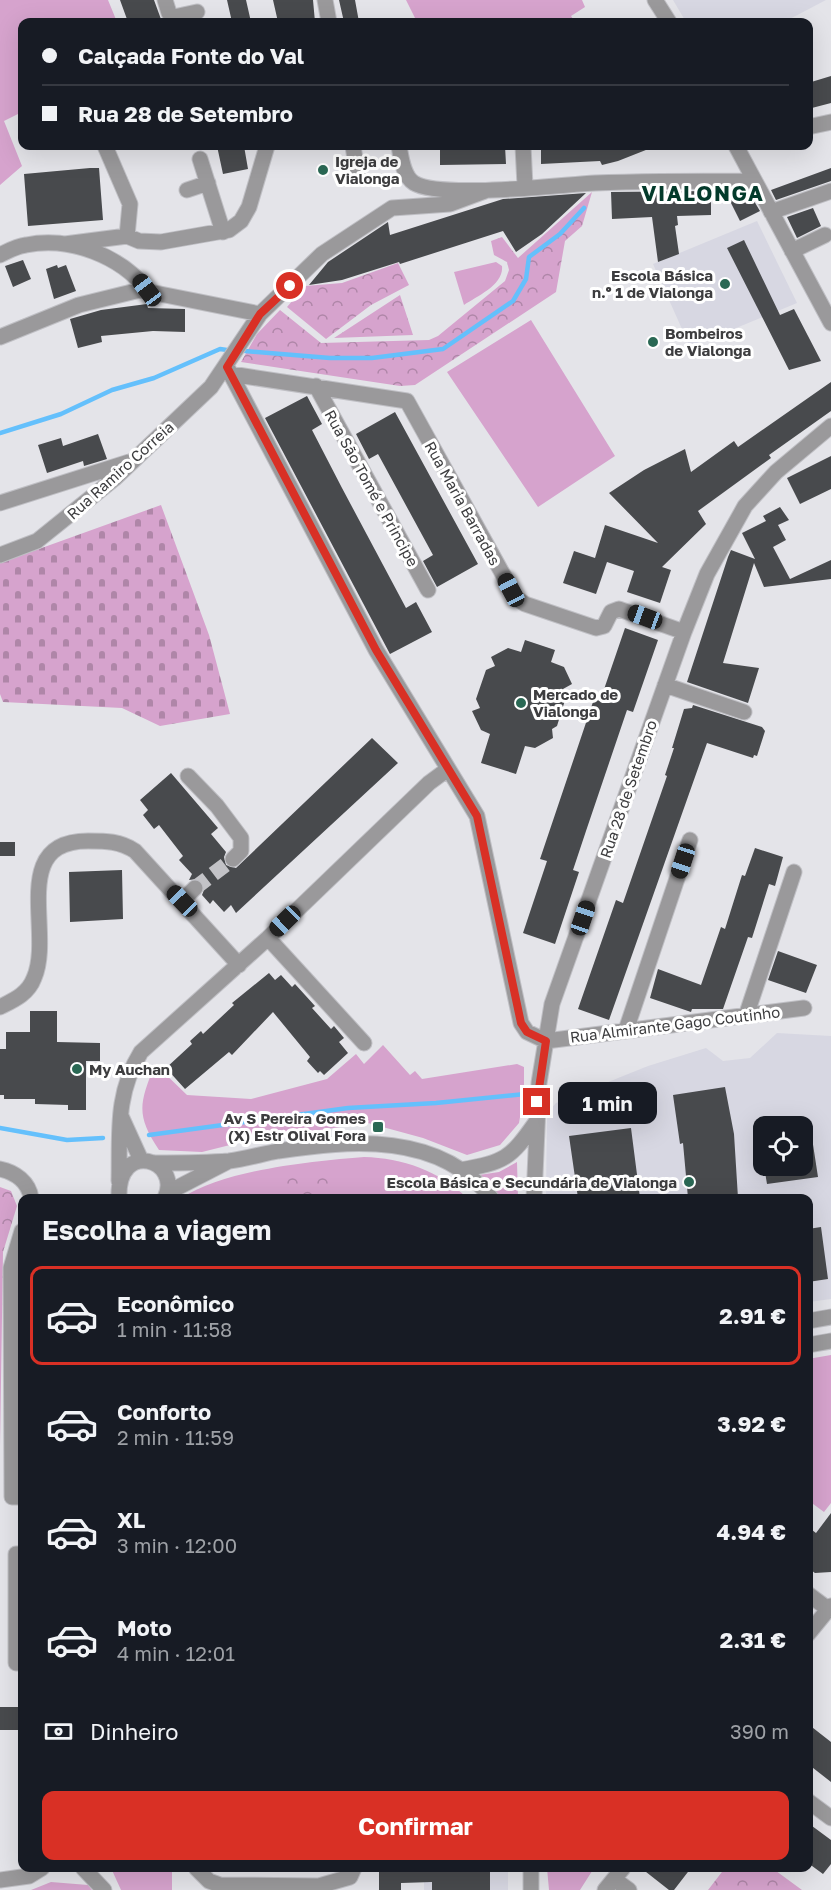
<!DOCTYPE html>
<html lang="pt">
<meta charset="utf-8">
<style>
body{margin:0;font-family:"Golos Text",sans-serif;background:#20242c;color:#f1f3f6;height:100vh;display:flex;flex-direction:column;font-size:22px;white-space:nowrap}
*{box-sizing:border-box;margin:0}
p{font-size:20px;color:#9ea1a6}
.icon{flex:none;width:33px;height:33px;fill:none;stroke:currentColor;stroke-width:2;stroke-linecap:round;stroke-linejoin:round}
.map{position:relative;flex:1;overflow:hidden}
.drawer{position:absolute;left:18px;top:1194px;width:795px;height:678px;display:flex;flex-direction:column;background:#171b24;border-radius:12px;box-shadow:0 6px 24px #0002}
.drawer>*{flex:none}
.hud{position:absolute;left:18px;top:18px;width:795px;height:132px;border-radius:12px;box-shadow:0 6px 24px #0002;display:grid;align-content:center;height:132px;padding:0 24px;background:#171b24}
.fabs{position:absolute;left:753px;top:1116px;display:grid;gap:12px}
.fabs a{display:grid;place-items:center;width:60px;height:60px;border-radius:12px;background:#171b24;box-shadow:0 6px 24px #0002;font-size:30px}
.end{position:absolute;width:27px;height:27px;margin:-14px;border:8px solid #d93025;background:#fff;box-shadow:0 0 0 3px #fff}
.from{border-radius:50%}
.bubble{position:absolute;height:42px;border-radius:12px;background:#171b24;box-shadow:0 6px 24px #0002;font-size:20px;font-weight:700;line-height:42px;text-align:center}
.car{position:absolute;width:18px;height:36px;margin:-18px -9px;border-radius:8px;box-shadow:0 0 4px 2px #0007;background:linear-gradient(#222 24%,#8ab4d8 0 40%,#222 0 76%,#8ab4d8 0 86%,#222 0)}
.hud b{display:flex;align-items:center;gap:21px;height:57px;font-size:22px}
.hud b+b{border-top:2px solid #363941}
.hud i{width:15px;height:15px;background:#f1f3f6}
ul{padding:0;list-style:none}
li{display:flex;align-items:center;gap:18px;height:99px;margin:0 12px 9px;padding:0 12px;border:3px solid transparent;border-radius:12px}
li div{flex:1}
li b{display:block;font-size:22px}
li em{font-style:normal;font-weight:700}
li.current{border-color:#d93025}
li>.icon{width:54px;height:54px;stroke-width:1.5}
h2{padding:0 24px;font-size:27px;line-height:72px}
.pay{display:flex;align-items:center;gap:15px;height:66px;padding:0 24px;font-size:22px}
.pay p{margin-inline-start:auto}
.cta{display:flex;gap:12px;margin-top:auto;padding:12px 24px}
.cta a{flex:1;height:69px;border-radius:12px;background:#d93025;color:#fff;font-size:24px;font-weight:700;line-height:69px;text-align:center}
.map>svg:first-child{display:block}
</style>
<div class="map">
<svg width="831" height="1890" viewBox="0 0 831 1890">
<defs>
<pattern id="forest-crowns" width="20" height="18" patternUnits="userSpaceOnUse" patternTransform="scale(1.5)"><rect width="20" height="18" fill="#d6a3cd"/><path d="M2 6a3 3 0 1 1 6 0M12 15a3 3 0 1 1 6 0" fill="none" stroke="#af86a8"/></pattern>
<pattern id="cemetery-stones" width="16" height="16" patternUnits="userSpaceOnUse" patternTransform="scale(1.5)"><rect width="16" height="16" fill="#d6a3cd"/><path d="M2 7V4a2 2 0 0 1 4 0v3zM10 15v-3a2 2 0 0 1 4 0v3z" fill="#af86a8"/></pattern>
</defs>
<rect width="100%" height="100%" fill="#e4e4e9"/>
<!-- built -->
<path fill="#d7d7e2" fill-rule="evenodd" d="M673,0H826L784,22H686Z
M757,221L797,303L690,347L653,264Z
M777,1033L831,1036V1299L809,1302L808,1198H546L547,1113L556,1103L648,1066L706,1048L723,1061L750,1058ZM764,1126H802V1166H764Z
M424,1868H508V1890H424Z"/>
<!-- grass -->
<path fill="#d6a3cd" d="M0,0H108L117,22H22V112L4,121L22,166L0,185Z
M406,0H582L585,7L571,16L575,22H417Z
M496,262L502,266C504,285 477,296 464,305L454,272Z
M531,320L615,456L538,507L447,372Z
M383,1045L410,1075L415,1071L422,1079L517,1064L524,1067V1093L519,1123L500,1145L467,1155L423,1138L368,1123L250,1140L202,1152L159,1150C135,1114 140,1103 155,1064L187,1095L251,1099L327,1079L356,1054L364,1064Z
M364,1157C402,1158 440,1171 467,1198H182C223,1170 313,1161 364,1157Z
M517,1162L518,1198H498L479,1175L499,1172Z
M831,1355V1503L824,1512L809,1501L808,1359Z
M111,1868H172V1890H121Z
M547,1868H594L580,1890H549Z
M51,1882L88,1885L92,1890H31Z"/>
<!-- forest -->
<path fill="url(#forest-crowns)" d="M592,192L582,226L565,241L556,292L415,385L400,386L241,362L257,334L280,310L321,343L429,340L438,336L505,281L509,270L507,262L494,255L491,241L502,237L518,258Z
M398,263L409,285L371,305L326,339L287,307L305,286L342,283Z
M400,295L413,335L334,338Z
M285,1175H332V1198H285Z
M0,1187L11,1191L17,1206L3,1252L0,1446Z
M725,1868H772L802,1890H708Z"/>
<!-- cemetery -->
<path fill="url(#cemetery-stones)" d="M161,505L209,635L230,714L160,726L122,708L3,702L0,694V563Z"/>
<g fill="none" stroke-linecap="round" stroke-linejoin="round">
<!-- stream -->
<path stroke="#64c0fc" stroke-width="4.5" d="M245,351L330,358H372L443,349L513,301L526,279L529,257L560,234L584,208
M0,433L61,414L112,390L154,378L220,349L227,350
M0,1128L67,1140L103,1138
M149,1135L348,1108L436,1103L525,1094"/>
</g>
<!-- building -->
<path fill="#484a4d" d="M120,0H154L162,22H128Z
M227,0H246L251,22H232Z
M273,0H313L315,22H278Z
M339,0H355L359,22H344Z
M831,76V103L808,109V83Z
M217,146H244L248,169L223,174Z
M440,146H505L506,164L440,165Z
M541,146H656L618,161L602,165L600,161L541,164Z
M90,168H99L103,220L28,226L24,174Z
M831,168V181L776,200L771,190Z
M711,191V215L677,216L678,225L675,226L679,254L658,262L652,217L612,219L611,192Z
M725,191H748L760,211L740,221Z
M586,193L542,234L516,252L503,231L400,264L399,262L342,280L309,285L328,262L388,222L390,235L503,199Z
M813,208L821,226L797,238L787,217Z
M744,240L780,315L794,309L821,361L789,370L727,248Z
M23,260L31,279L13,287L5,266Z
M57,265L58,268L66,265L76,291L54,299L46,269Z
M147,304L148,308L185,309V332L153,331L101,336L102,342L78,348L70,319L101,310Z
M831,382V411L769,455L771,458L698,511L706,524L662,567L671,570L660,603L627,592L634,571L607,562L596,594L563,583L574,551L595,558L605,525L658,543L609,493L644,470L685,449L691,472L734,441L738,447Z
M307,396L322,424L312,430L342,488L406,608L416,602L432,632L390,654L265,418Z
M395,412L478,564L437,587L423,561L433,555L378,454L369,459L356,434Z
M98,434L107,459L84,466L83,461L47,473L38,445L61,438L63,446Z
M831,456V489L800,504L787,478Z
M780,507L789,520L778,525L786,540L773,547L790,579L831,560V579L764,587L754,563L723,663L759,668L748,703L687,682L728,557L731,550L755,559L742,533L766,521L763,516Z
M625,628L658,640L633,712L627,710L586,831L573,870L579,872L555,944L523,933L547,861L540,859L594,699L600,701Z
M525,640L555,650L551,662L564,667L572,684L563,689L566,697L557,726L552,729L553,738L535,748L525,746L516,774L481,763L490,734L481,730L472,711L480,708L476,699L486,670L495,666L491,657L508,648L521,652Z
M693,705L762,727L765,731L757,756L754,755L753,758L707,743L609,1020L578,1009L616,900L623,903L667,776L665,775L674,748H672L684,709L692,708Z
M372,738L398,763L236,913L231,905L224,912L213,900L210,904L202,895L204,890L202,882L197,879L189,880L192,874L179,860L183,856L159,825L154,829L143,815L148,810L140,800L171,773L218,828L211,834L226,852L224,857L226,865L236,868Z
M0,842H15V856H0Z
M755,848L783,857L775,886L769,884L752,938L748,937L723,1009H692L691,1012L650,998L658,969L701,985L721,927L725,929L742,875L745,876Z
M122,870L123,919L70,922L69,872Z
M778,951L817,965L806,993L768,980Z
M269,973L275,980L281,975L292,987L295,984L315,1006L312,1008L331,1029L334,1026L344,1038L339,1042L348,1053L324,1075L320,1071L318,1073L307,1061L310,1057L273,1012L232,1055L229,1052L185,1089L166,1068L192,1044L190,1041L201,1031L203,1034L234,1005L232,1003Z
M30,1011H57V1042L100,1043V1061H86V1110H68V1105L35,1104V1099H4V1095H0V1049H6V1032H30Z
M725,1087L734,1134L738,1198H688L683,1143L680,1144L673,1095Z
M802,1125H810L818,1177L767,1184L764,1166H802Z
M631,1128L640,1198H578L569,1136Z
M821,1227L828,1279L808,1282V1229Z
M831,1513V1572L815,1573L808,1568V1527L816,1533Z
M0,1707H22V1730H0Z
M808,1724L831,1742V1782L808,1764Z
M808,1823L831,1840V1864L823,1874L808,1863Z
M379,1868H490V1890H432V1882L401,1883V1890H379Z
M641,1868H691L674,1890H669Z"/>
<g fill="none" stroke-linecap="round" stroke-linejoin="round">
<!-- minor-tunnel -->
<path stroke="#c3c3c7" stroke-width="15" stroke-dasharray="15 8" stroke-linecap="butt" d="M195,888L233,859"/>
<defs>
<path id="minor" d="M165,0L169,13L174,17L197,12
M325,0L329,22
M655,0L669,22
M808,127L831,122
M105,146L130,204L127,236
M353,146L358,178
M399,146C401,157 403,176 414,183C440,199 558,185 595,183C648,181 701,181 754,181
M523,146L525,186
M736,146L831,323
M200,159L223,232
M187,190L208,183
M771,212L831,191
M65,244L127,236L139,241L161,242L229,230L241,221L249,207L267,146
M792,251L825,235
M0,255C8,251 17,246 26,245C70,236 121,256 147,290
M0,337L79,305L140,290L260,314
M227,367L376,650L477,816L521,1023L527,1032L546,1041L804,1008
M231,374L407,401L516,598L525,604L596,628L604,626L611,612L619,609L684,632
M316,386L428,590
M0,503L129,462
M0,555L37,541L114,479L211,387L260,314L322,254L392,208L450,204L485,191
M665,685L744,712
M188,776L217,806L241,838V851L233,859
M182,901L195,888
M268,938L364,1043
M0,1007C14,1000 28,994 34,978C54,933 8,841 88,841C106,841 120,841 135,851L239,965
M746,1016L794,872
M626,1030L690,840
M121,1116L141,1160
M155,1163C180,1163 205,1163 229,1161C245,1159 262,1154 278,1151C351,1140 440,1132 491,1198
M0,1169C15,1172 29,1182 31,1198
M460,1170C505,1162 510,1159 536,1122
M119,1181C120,1133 115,1094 141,1052L268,938L429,783L448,769
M167,1193L227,1162
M119,1198C117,1138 183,1160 165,1198
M534,1198L539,1083L552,1004L684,632L707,574L745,506L776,472L831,426
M22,1231L11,1268L12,1497H22
M808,1321L831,1317
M808,1345L831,1341
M22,1554H16V1663H22
M808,1594L828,1609
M808,1634L831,1606
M808,1801L831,1818
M83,1868L104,1890
M196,1868L209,1881L220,1885L319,1886L350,1877L354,1868
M614,1879L629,1890
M0,1880L29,1876L42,1868
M531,1890V1868
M605,1890L623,1868"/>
</defs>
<!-- minor casing -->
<use href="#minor" stroke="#bfbfc4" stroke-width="17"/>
<!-- minor -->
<use href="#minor" stroke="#9a999b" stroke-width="15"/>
</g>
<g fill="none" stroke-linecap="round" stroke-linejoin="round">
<!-- route -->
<path stroke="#d93025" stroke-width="8" d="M290,286L260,314L227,367L376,650L477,816L521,1023L527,1032L546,1041L537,1102"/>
</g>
<!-- markers -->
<g fill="#2a6854" stroke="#fff" stroke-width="2">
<circle cx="323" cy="170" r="6"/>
<circle cx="725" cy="284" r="6"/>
<circle cx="653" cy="342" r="6"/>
<circle cx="521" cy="703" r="6"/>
<circle cx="77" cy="1069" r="6"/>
<rect x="372" y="1121" width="12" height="12" rx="3"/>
<circle cx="689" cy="1182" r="6"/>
</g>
<g text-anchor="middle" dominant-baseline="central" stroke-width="6" stroke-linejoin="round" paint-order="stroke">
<!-- poi labels -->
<g font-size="15" font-weight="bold" fill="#3d3d3f" stroke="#fff" text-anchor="start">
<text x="335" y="161">Igreja de<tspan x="335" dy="17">Vialonga</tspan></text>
<text x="713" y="275" text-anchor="end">Escola Básica<tspan x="713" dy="17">n.º 1 de Vialonga</tspan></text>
<text x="665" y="333">Bombeiros<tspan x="665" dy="17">de Vialonga</tspan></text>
<text x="533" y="694">Mercado de<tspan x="533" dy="17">Vialonga</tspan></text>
<text x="89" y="1069">My Auchan</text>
<text x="366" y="1118" text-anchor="end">Av S Pereira Gomes<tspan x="366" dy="17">(X) Estr Olival Fora</tspan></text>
<text x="677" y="1182" text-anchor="end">Escola Básica e Secundária de Vialonga</text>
</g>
<!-- street labels -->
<g font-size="15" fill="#3d3d3f" stroke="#fff">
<text transform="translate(120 470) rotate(-42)">Rua Ramiro Correia</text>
<text transform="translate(372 488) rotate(61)">Rua São Tomé e Principe</text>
<text transform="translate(463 503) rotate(61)">Rua Maria Barradas</text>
<text transform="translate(628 789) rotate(-71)">Rua 28 de Setembro</text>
<text transform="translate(675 1024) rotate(-7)">Rua Almirante Gago Coutinho</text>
</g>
<!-- district labels -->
<g font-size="21" font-weight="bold" letter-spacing="1.5" fill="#033a2b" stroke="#fff">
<text x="703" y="193">VIALONGA</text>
</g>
</g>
</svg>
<div class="fabs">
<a><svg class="icon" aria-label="locate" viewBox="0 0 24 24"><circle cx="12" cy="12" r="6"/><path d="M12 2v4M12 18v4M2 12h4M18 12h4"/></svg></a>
</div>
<i class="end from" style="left:290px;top:286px"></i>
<i class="end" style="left:537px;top:1102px"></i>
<div class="bubble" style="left:558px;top:1082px;width:99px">1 min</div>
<i class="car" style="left:147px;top:290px;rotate:323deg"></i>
<i class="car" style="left:511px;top:590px;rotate:332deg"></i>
<i class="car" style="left:645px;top:617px;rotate:290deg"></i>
<i class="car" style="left:683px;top:861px;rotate:198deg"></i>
<i class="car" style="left:182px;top:901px;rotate:316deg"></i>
<i class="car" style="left:583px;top:918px;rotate:19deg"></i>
<i class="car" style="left:285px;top:921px;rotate:226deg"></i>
<div class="hud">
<b><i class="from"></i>Calçada Fonte do Val</b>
<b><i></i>Rua 28 de Setembro</b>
</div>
<section class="drawer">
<h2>Escolha a viagem</h2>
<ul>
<li class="current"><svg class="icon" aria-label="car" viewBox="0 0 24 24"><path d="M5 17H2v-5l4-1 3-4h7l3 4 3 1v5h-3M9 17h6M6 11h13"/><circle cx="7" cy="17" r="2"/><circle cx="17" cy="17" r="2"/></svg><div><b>Econômico</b><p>1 min · 11:58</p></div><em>2.91 €</em></li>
<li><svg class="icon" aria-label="car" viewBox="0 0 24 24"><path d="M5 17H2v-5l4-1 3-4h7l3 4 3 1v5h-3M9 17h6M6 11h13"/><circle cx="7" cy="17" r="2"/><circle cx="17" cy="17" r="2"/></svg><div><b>Conforto</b><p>2 min · 11:59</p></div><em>3.92 €</em></li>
<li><svg class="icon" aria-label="car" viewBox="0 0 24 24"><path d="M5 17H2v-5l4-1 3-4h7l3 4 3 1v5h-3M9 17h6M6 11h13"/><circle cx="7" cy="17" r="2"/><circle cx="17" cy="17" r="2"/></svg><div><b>XL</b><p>3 min · 12:00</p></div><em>4.94 €</em></li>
<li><svg class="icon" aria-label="car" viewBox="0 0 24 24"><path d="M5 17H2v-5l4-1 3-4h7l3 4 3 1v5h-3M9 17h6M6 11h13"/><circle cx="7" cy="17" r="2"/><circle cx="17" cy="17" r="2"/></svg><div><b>Moto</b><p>4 min · 12:01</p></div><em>2.31 €</em></li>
</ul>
<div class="pay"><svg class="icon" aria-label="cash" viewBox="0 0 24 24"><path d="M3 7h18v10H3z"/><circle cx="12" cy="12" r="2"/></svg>Dinheiro<p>390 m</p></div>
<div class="cta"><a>Confirmar</a></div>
</section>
</div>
